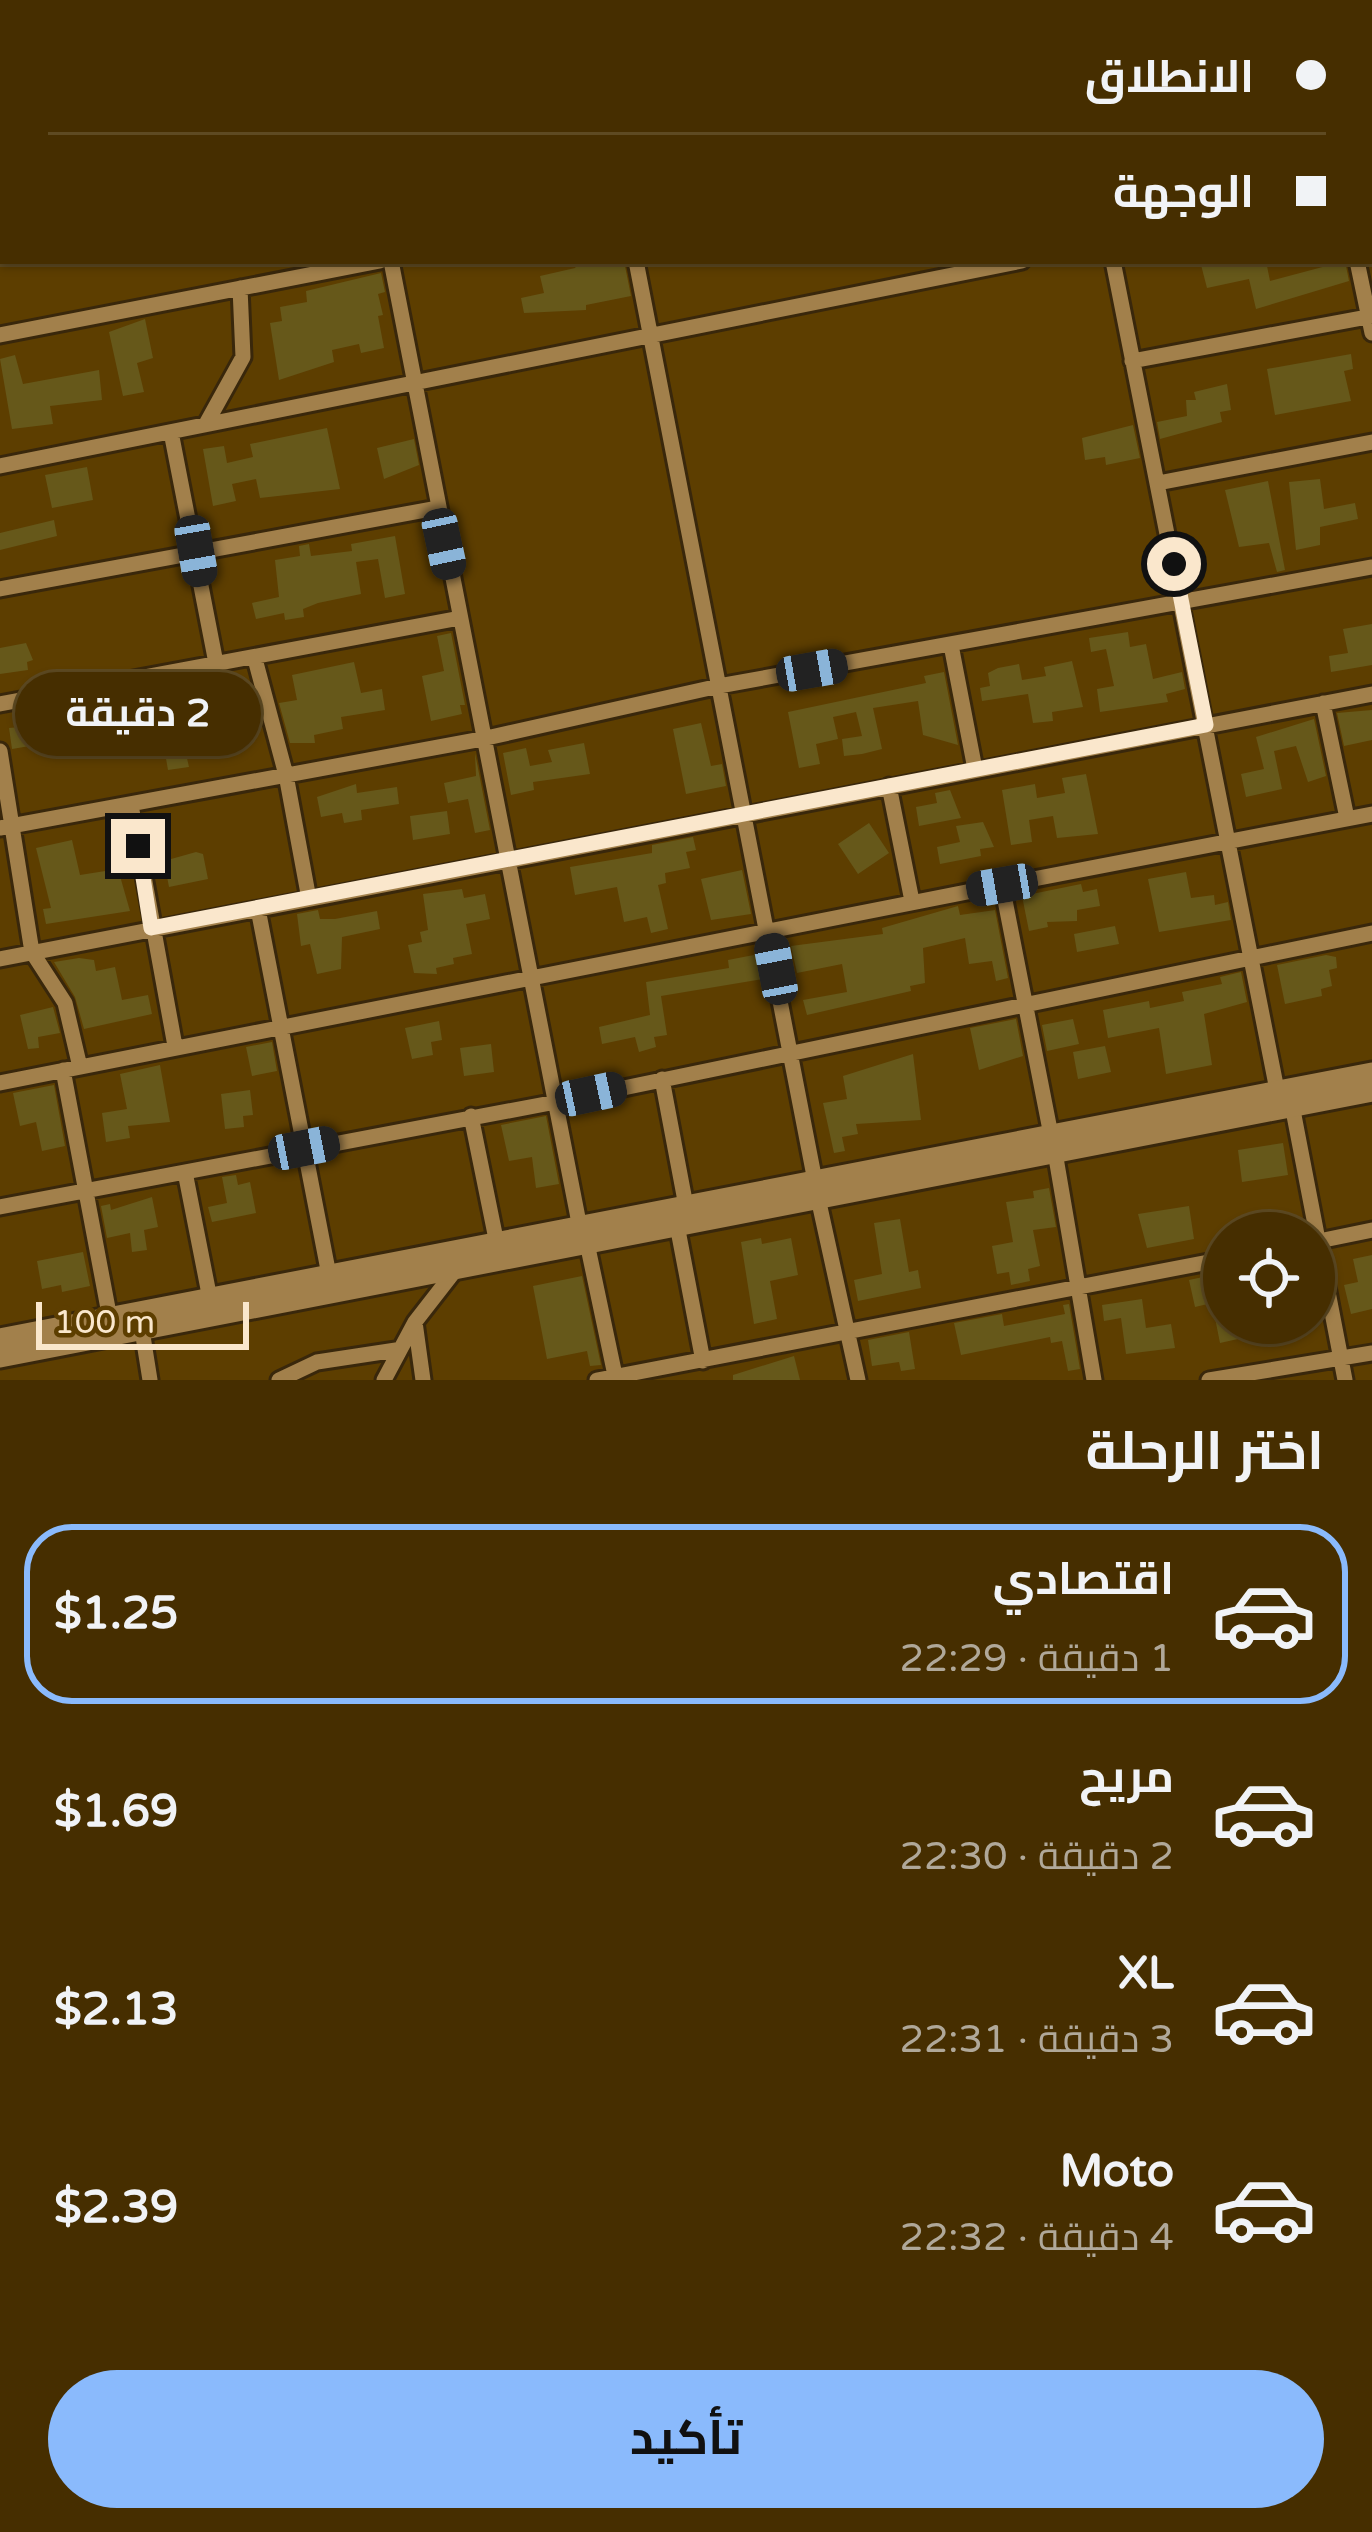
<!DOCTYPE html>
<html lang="ar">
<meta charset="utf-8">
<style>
body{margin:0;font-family:"Varela Round",Cairo,sans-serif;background:#4d360a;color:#f1f3f6;direction:rtl;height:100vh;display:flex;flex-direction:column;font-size:45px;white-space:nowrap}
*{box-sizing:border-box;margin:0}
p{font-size:39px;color:#b0a899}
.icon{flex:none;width:66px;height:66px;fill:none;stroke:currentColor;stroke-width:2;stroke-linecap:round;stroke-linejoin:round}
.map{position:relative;height:1380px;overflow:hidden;direction:ltr}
.details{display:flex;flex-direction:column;background:#462e00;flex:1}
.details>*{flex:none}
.top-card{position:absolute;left:0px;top:0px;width:1374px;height:264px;box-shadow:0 3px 9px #0004,0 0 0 3px #5e4a22;direction:rtl;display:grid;align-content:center;height:264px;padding:0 48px;background:#462e00}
.buttons{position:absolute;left:1203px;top:1212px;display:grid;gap:24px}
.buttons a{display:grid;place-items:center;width:132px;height:132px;border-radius:50%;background:#462e00;box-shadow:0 3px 9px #0004,0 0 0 3px #5e4a22;font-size:60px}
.scale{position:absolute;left:36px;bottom:30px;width:213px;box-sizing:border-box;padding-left:12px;border:6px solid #fae7cc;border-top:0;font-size:33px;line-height:42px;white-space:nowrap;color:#fae7cc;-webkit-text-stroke:9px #5d3e00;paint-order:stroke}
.end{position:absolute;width:54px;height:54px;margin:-27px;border:15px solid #fae7cc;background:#111;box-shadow:0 0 0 6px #111}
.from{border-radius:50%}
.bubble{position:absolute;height:84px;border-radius:42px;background:#462e00;box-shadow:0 3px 9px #0004,0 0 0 3px #5e4a22;font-size:39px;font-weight:700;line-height:84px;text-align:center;direction:rtl}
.car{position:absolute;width:36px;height:72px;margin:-36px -18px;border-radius:15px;box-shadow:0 0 9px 3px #0007;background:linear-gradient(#222 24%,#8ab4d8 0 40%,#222 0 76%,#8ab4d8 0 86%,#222 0)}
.top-card b{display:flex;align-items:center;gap:42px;height:114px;font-size:45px}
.top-card b+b{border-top:3px solid #5e4a22}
.top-card i{width:30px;height:30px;background:#f1f3f6}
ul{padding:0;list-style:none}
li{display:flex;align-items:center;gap:36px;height:180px;margin:0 24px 18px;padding:0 24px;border:6px solid transparent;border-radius:48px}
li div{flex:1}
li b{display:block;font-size:45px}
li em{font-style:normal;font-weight:700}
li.active{border-color:#8abafc}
li>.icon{width:108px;height:108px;stroke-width:1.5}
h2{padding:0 48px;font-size:54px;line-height:144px}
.cta{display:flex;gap:24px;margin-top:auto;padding:24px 48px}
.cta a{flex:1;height:138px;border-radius:72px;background:#8abafc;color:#111;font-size:48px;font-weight:700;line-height:138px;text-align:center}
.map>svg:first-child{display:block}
</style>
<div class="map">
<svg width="1372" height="1380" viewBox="0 0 1372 1380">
<rect width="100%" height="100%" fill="#5d3e00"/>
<!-- building -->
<path fill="#66581a" d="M580,261H624L631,296L586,305V310L524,313L521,298L544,293L540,276L575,268Z
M1200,261H1266L1270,281L1345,261L1349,281L1256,309L1249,279L1207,288Z
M381,273L385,292L378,294L383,315L378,316L384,348L361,353L359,344L332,350L334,362L279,380L270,323L282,321L280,307L307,302L306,291Z
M145,319L153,358L137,363L144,392L123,396L109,332Z
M1351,354L1353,369L1344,371L1351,401L1275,415L1267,369Z
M15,355L23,384L99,370L102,400L50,406L53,424L12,429L0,359Z
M1227,384L1231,410L1220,412L1222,422L1160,439L1157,422L1187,416L1186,400H1196L1194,392Z
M1133,425L1140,458L1106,465L1105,457L1085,460L1082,438Z
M327,428L340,489L260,498L256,479L232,484L236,501L213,506L203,449L224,446L227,463L253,457L250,444Z
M414,439L419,465L384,479L377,448Z
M87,467L93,500L52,508L45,475Z
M1320,479L1324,509L1355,503L1358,519L1320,527V545L1296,550L1289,482Z
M1268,481L1285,570L1277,572L1269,543L1239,547L1225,490Z
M54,520L57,536L0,550V533Z
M395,536L405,594L385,598L378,559L356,562L361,594L318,603L303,609L304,617L285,620L284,613L256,619L252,603L279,597L275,560L300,556L299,546L309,544L311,556L352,551L351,544Z
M1372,624V665L1331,672L1329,656L1348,653L1343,629Z
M1128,632L1130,647L1146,644L1153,679L1182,672L1185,689L1166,694L1168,702L1100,712L1097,689L1114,686L1106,649L1091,652L1089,638Z
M451,633L465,705H460L462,714L431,721L422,676L444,671L437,636Z
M26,643L33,660L27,662L28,670L0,674V648Z
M1072,661L1083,707L1052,712L1053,721L1033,723L1028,694L982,701L980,688L990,686L988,673L998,668L1019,664L1022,680L1046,676L1044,667Z
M354,662L361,693L382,689L385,710L341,717L343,729L314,735L315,743H290L279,703L297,700L292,675Z
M944,672L958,745L923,735L918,701L873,708L882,749L862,754L844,756L842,739L862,736L856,712L833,717L838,739L816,744L820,764L799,768L788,712L926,683L924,676Z
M170,684L189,767L168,770L159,719L138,723L135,707L162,701L158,687Z
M89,708L95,735L12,749L9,728L52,724L50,716Z
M1372,710V740L1344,746L1337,713Z
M1314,719L1326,776L1308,782L1296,746L1274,751L1282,789L1246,797L1241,774L1264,769L1256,737Z
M701,723L711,766L722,764L726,786L686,794L673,729Z
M584,743L590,774L533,782L534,790L511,795L503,753L526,748L530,766L552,762L548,750Z
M475,753L490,830L475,833L468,799L448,803L444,783L476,776Z
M1086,774L1098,834L1057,838L1053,816L1029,820L1032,842L1011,845L1002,790L1035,784L1037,798L1065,793L1062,778Z
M356,784L357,793L397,787L399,804L361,810L362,820L344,823L342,813L321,817L317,797Z
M950,790L961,818L919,826L916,807L937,803L935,793Z
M447,811L450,834L413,840L410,816Z
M983,822L994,847L980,849L981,856L940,864L937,847L960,842L956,826Z
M869,823L889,853L858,874L838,844Z
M693,837L696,850L686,852L690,868L665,873L666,883L658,885L668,929L651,933L647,917L624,922L617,887L575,895L570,867L652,853V845Z
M72,840L80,875L118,869L130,911L46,924L43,909L51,908L36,848Z
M196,852L203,854L208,879L169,887L164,861Z
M742,870L751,914L711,920L701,879Z
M1186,872L1191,898L1214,895L1215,905L1228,902L1231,920L1159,932L1148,879Z
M1081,884L1083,892L1097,889L1100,906L1077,910V921L1047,922L1048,927L1029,931L1022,896Z
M462,889L464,898L485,894L490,919L466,924L472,954L453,958L454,964L436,968L437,974L414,973L408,945L422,942L420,932L428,930L423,894Z
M958,906L960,915L995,910L1008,978L996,981L992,961L969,964L965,938L923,948L925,983L910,986L911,991L807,1015L803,1000L847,992L842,964L797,973L791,946L883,934L882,928Z
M318,910L320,919H335L377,911L380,929L342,937L341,969L317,974L310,944L301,946L297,914Z
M1115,926L1119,944L1077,952L1074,934Z
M759,954L763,979L661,996L667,1035L654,1037L656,1047L639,1052L635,1037L602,1044L599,1027L650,1015L646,982L729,968L728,960Z
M1326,955L1336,957L1337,968L1329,970L1332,986L1321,989L1322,996L1285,1004L1277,965Z
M79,958L94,960L96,971L115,967L122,1000L148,995L152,1014L84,1029L75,997L54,962Z
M1241,972L1247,1002L1204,1014L1212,1065L1166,1074L1159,1028L1108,1038L1103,1010L1149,1001L1150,1008L1184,1001L1182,992L1222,984L1220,977Z
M53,1007L60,1033L38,1037L39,1048L28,1049L20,1015Z
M1016,1019L1023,1056L979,1070L970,1028Z
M1073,1019L1079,1044L1047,1051L1042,1025Z
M439,1021L442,1040L431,1042L433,1055L412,1059L405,1028Z
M272,1042L277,1071L252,1076L246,1047Z
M491,1044L494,1072L464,1076L460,1048Z
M1105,1046L1111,1072L1078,1079L1073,1052Z
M913,1054L921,1120L856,1124L858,1134L842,1137L845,1151L834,1153L823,1103L847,1099L843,1076Z
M160,1065L170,1122L128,1126L130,1138L106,1142L102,1113L127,1109L120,1074Z
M54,1085L65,1146L42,1151L36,1122L20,1126L13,1093Z
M250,1090L253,1115L243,1116L244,1127L225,1129L221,1094Z
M546,1116L559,1184L536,1188L532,1157L509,1161L501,1125Z
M1283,1143L1288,1175L1242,1182L1238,1150Z
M236,1175L238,1185L250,1182L256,1213L212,1222L208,1207L227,1203L222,1177Z
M1049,1188L1056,1227L1033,1230L1040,1266L1028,1269L1030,1281L1011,1285L1009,1272L997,1274L992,1246L1013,1242L1006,1202L1034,1198L1033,1191Z
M152,1197L158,1227L144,1230L147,1250L132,1252L130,1233L107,1238L101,1206L110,1204L111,1210Z
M1189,1206L1194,1239L1147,1248L1138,1214Z
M900,1219L909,1272L918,1270L921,1288L858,1301L854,1280L882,1274L874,1223Z
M761,1238L762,1244L791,1238L798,1275L770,1281L777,1319L754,1324L741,1242Z
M83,1252L90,1286L62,1292L61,1285L42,1289L37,1261Z
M1372,1255V1309L1351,1314L1344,1285L1358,1282L1353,1259Z
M582,1276L601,1365L590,1366L587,1351L547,1359L533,1286Z
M1203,1277H1224V1323H1234L1238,1339L1220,1343L1212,1303L1195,1307L1189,1280Z
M1142,1299L1146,1328L1171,1324L1175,1348L1126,1354L1121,1318L1104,1321L1102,1305Z
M1069,1304L1080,1369L1068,1371L1062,1341L1051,1343L1050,1337L961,1355L954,1323L1002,1314L1004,1326L1065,1314L1063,1305Z
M909,1332L915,1369L901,1371L899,1362L872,1366L868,1340Z
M794,1356L800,1380H733V1375Z"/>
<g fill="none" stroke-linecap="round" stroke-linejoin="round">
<defs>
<path id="street" d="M170,0V3
M338,0V3
M582,0V3
M983,0L984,3
M1309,0V3
M449,3L464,0
M1070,3L1086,0
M1371,66H1372
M0,91H3
M1371,188H1372
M0,214H3
M391,261L580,1228
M636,261L815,1181
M1113,261L1277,1090
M1357,261L1372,333
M0,335L380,261
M1132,361L1372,316
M206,424L243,357L240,288
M171,432L216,663
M0,466L1022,261
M1158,483L1372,442
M0,589L437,508
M951,645L975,769
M255,659L286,775L309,899
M1323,703L1347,818
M0,704L460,618
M0,751L32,952L65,1003L80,1067
M889,786L912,901
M131,805L175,1046
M0,828L482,739L719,686L1372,567
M1002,885L1051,1135
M258,909L329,1275
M0,959L1372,694
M63,1070L110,1319
M662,1079L686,1206
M0,1083C458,994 914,900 1372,814
M1292,1105L1345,1380
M471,1116L497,1244
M1055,1152L1094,1380
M185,1172L210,1299
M818,1198L858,1380
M0,1207L556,1102L1372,933
M677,1225L703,1361
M1314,1242L1372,1230
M587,1243L616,1380
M415,1322L423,1380
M142,1330L150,1380
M279,1380L317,1362L396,1350
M384,1380L415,1322L457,1268
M597,1380L1224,1259
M1209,1380L1372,1353"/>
<path id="secondary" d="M0,1339L1372,1073
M0,1357L1372,1091"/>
</defs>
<!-- street casing -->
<use href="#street" stroke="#39270b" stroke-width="21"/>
<!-- secondary casing -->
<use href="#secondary" stroke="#39270b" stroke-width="27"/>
<!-- street -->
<use href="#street" stroke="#a2804b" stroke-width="15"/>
<!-- secondary -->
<use href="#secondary" stroke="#a2804b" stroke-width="21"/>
</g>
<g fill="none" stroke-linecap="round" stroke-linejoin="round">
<!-- route -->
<path stroke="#fae7cc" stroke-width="15" d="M138,846L151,928L1206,725L1174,564"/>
</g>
</svg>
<div class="buttons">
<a><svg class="icon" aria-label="locate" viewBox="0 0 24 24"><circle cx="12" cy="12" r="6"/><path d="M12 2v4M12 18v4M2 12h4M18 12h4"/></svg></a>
</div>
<div class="scale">100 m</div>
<i class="end from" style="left:1174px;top:564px"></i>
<i class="end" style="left:138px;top:846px"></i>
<div class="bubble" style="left:15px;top:672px;width:246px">2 دقيقة</div>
<i class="car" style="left:444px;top:544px;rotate:168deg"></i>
<i class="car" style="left:196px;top:551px;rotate:170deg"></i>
<i class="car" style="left:812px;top:670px;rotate:80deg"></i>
<i class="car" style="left:1002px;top:885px;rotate:260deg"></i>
<i class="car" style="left:776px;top:969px;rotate:349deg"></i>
<i class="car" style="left:591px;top:1094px;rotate:78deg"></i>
<i class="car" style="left:304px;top:1148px;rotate:79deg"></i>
<div class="top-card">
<b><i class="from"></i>الانطلاق</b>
<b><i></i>الوجهة</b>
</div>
</div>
<section class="details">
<h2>اختر الرحلة</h2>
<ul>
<li class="active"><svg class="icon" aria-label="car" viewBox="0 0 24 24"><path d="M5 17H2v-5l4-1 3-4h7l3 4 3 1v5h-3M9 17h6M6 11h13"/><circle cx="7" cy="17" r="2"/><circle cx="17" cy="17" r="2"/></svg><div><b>اقتصادي</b><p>1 دقيقة · 22:29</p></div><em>$1.25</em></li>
<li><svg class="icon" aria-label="car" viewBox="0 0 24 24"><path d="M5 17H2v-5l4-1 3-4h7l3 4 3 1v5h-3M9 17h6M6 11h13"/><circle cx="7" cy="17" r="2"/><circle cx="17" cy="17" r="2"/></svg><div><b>مريح</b><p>2 دقيقة · 22:30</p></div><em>$1.69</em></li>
<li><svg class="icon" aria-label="car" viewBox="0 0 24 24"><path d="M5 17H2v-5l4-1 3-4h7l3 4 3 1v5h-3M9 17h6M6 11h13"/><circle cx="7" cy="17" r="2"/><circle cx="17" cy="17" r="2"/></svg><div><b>XL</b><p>3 دقيقة · 22:31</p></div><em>$2.13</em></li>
<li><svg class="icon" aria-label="car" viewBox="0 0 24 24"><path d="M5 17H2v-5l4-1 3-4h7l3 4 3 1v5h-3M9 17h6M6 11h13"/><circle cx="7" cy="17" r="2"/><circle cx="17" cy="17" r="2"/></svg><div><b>Moto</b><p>4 دقيقة · 22:32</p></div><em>$2.39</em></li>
</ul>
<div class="cta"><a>تأكيد</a></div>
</section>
